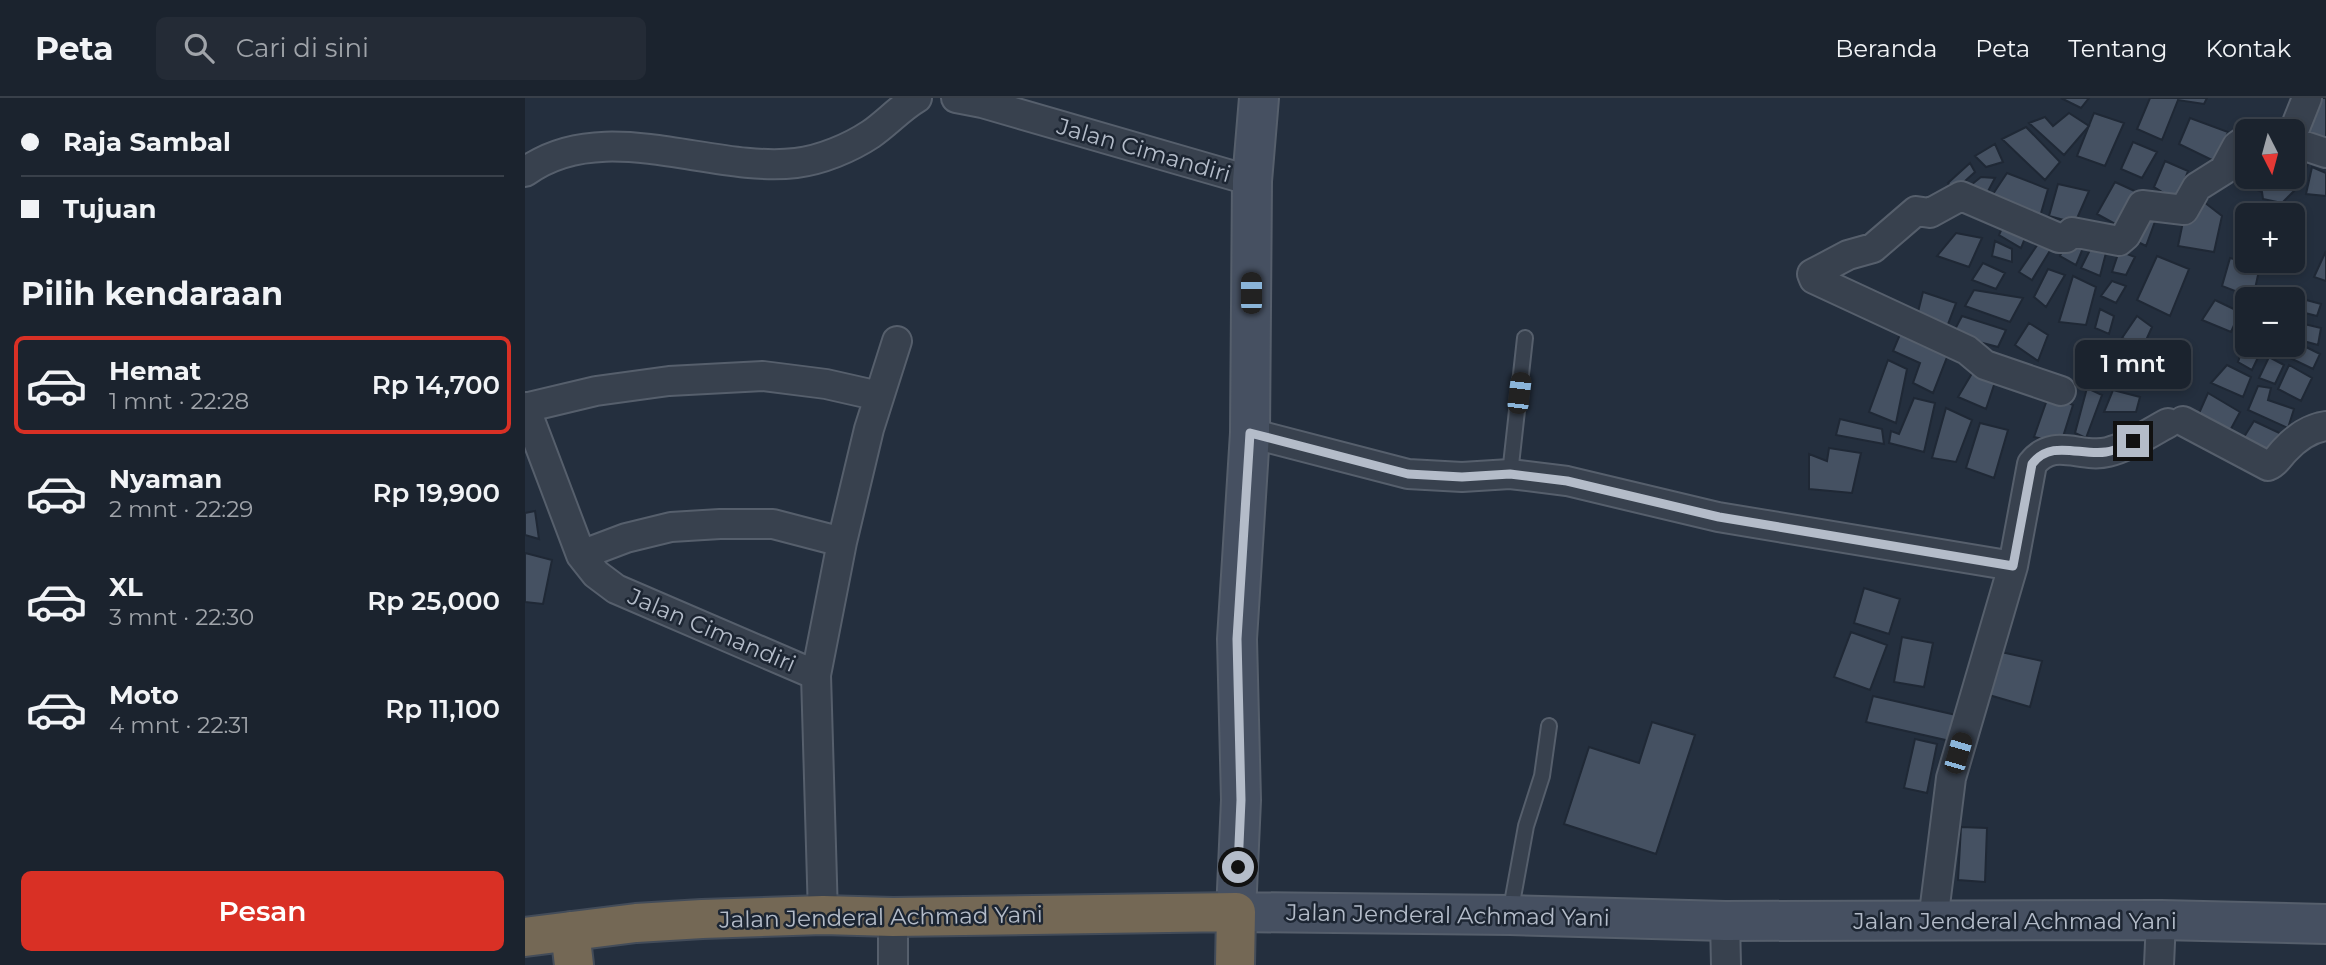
<!DOCTYPE html>
<html lang="id">
<meta charset="utf-8">
<style>
body{margin:0;font-family:Montserrat,sans-serif;background:#242b36;color:#f1f3f6;height:100vh;display:flex;flex-direction:column;font-size:26px;white-space:nowrap}
*{box-sizing:border-box;margin:0}
p{font-size:23px;color:#a0a4aa}
.icon{flex:none;width:38px;height:38px;fill:none;stroke:currentColor;stroke-width:2;stroke-linecap:round;stroke-linejoin:round}
.map{position:relative;flex:1;overflow:hidden}
.drawer{display:flex;flex-direction:column;background:#1b232e;width:525px}
.drawer>*{flex:none}
.guide{display:grid;align-content:center;height:154px;padding:0 21px;background:#1b232e}
.needle{width:46px;rotate:174deg}
.buttons{position:absolute;left:1710px;top:21px;display:grid;gap:14px}
.buttons a{display:grid;place-items:center;width:70px;height:70px;border-radius:10px;background:#1b232e;box-shadow:0 4px 10px #0003,0 0 0 2px #39404a;font-size:35px}
.end{position:absolute;width:32px;height:32px;margin:-16px;border:9px solid #b4bcc9;background:#111;box-shadow:0 0 0 4px #111}
.from{border-radius:50%}
.bubble{position:absolute;height:49px;border-radius:10px;background:#1b232e;box-shadow:0 4px 10px #0003,0 0 0 2px #39404a;font-size:23px;font-weight:600;line-height:49px;text-align:center}
.car{position:absolute;width:21px;height:42px;margin:-21px -10px;border-radius:9px;box-shadow:0 0 5px 2px #0007;background:linear-gradient(#222 24%,#8ab4d8 0 40%,#222 0 76%,#8ab4d8 0 86%,#222 0)}
.guide b{display:flex;align-items:center;gap:24px;height:66px;font-size:26px}
.guide b+b{border-top:2px solid #39404a}
.guide i{width:18px;height:18px;background:#f1f3f6}
ul{padding:0;list-style:none}
li{display:flex;align-items:center;gap:21px;height:98px;margin:0 14px 10px;padding:0 7px;border:4px solid transparent;border-radius:10px}
li div{flex:1}
li b{display:block;font-size:26px}
li em{font-style:normal;font-weight:600}
li.current{border-color:#d93025}
li>.icon{width:63px;height:63px;stroke-width:1.5}
h2{padding:0 21px;font-size:32px;line-height:84px}
.cta{display:flex;gap:14px;margin-top:auto;padding:14px 21px}
.cta a{flex:1;height:80px;border-radius:10px;background:#d93025;color:#fff;font-size:28px;font-weight:600;line-height:80px;text-align:center}
header{display:flex;align-items:center;gap:42px;box-sizing:border-box;height:98px;padding:0 35px;background:#1b232e;border-bottom:2px solid #39404a}
header strong{font-size:33px}
nav{display:flex;gap:38px;margin-inline-start:auto;font-size:24px}
.search{width:490px;height:63px;background:#242b36;display:flex;align-items:center;gap:18px;box-sizing:border-box;padding:0 24px;border-radius:10px;color:#a0a4aa;font-size:26px}
main{display:flex;flex:1;min-height:0}
.map>svg:first-child{display:block}
</style>
<header>
<strong>Peta</strong>
<div class="search"><svg class="icon" aria-label="search" viewBox="0 0 24 24"><circle cx="10" cy="10" r="6"/><path d="M15 15l6 6"/></svg>Cari di sini</div>
<nav><a>Beranda</a><a>Peta</a><a>Tentang</a><a>Kontak</a></nav>
</header>
<main>
<section class="drawer">
<div class="guide">
<b><i class="from"></i>Raja Sambal</b>
<b><i></i>Tujuan</b>
</div>
<h2>Pilih kendaraan</h2>
<ul>
<li class="current"><svg class="icon" aria-label="car" viewBox="0 0 24 24"><path d="M5 17H2v-5l4-1 3-4h7l3 4 3 1v5h-3M9 17h6M6 11h13"/><circle cx="7" cy="17" r="2"/><circle cx="17" cy="17" r="2"/></svg><div><b>Hemat</b><p>1 mnt · 22:28</p></div><em>Rp 14,700</em></li>
<li><svg class="icon" aria-label="car" viewBox="0 0 24 24"><path d="M5 17H2v-5l4-1 3-4h7l3 4 3 1v5h-3M9 17h6M6 11h13"/><circle cx="7" cy="17" r="2"/><circle cx="17" cy="17" r="2"/></svg><div><b>Nyaman</b><p>2 mnt · 22:29</p></div><em>Rp 19,900</em></li>
<li><svg class="icon" aria-label="car" viewBox="0 0 24 24"><path d="M5 17H2v-5l4-1 3-4h7l3 4 3 1v5h-3M9 17h6M6 11h13"/><circle cx="7" cy="17" r="2"/><circle cx="17" cy="17" r="2"/></svg><div><b>XL</b><p>3 mnt · 22:30</p></div><em>Rp 25,000</em></li>
<li><svg class="icon" aria-label="car" viewBox="0 0 24 24"><path d="M5 17H2v-5l4-1 3-4h7l3 4 3 1v5h-3M9 17h6M6 11h13"/><circle cx="7" cy="17" r="2"/><circle cx="17" cy="17" r="2"/></svg><div><b>Moto</b><p>4 mnt · 22:31</p></div><em>Rp 11,100</em></li>
</ul>
<div class="cta"><a>Pesan</a></div>
</section>
<div class="map">
<svg width="1801" height="867" viewBox="0 0 1801 867">
<rect width="100%" height="100%" fill="#242f3e"/>
<!-- building -->
<path fill="#455162" stroke="#1f2835" stroke-width="2" d="M1536,0H1564L1556,10Z
M1625,0H1682L1679,6L1653,2L1637,42L1612,31Z
M1795,0H1801V43L1780,37Z
M1544,15L1564,28L1539,57L1504,25L1520,19L1528,28Z
M1569,15L1599,25L1580,68L1552,58Z
M1665,20L1703,34L1691,64L1654,46Z
M1501,29L1535,64L1520,82L1477,41Z
M1608,44L1632,54L1617,80L1596,71Z
M1470,46L1478,64L1461,69L1450,58Z
M1768,60L1783,65L1773,89L1757,105L1738,101L1737,94L1721,87L1724,79H1768Z
M1640,63L1663,73L1652,103L1629,89Z
M1445,65L1450,74L1429,93L1423,85Z
M1787,69L1801,75V98L1781,96Z
M1482,75L1523,91L1514,122L1466,99Z
M1456,79L1470,80L1461,97L1441,91Z
M1590,84L1614,95L1592,127L1572,116Z
M1533,86L1564,93L1550,125L1524,118Z
M1679,104L1697,118L1689,154L1653,148L1660,114Z
M1619,112L1632,118L1621,148L1607,141Z
M1480,123L1502,135L1496,150L1474,137Z
M1431,135L1457,140L1444,169L1412,158Z
M1470,143L1487,151V164L1467,158Z
M1515,143L1526,151L1507,182L1494,174Z
M1568,146L1582,151L1575,178L1556,170Z
M1540,147L1558,150L1551,167L1535,158Z
M1594,153L1610,159L1601,177L1587,174Z
M1801,153V183L1789,179Z
M1768,155L1771,157L1767,173L1745,163H1768Z
M1632,158L1664,171L1645,218L1612,202Z
M1705,160L1735,168L1728,200L1697,188Z
M1458,165L1480,175L1471,191L1447,182Z
M1523,171L1540,177L1521,209L1509,199Z
M1548,178L1571,189L1561,227L1534,224Z
M1587,183L1601,188L1591,205L1576,198Z
M1449,192L1498,200L1485,224L1440,208Z
M1398,194L1431,205L1420,234L1391,222Z
M1763,197L1796,206L1792,218L1768,212V201H1760Z
M1690,202L1715,214L1706,234L1677,222Z
M1575,211L1589,218L1584,236L1570,230Z
M1437,218L1481,232L1473,249L1427,237Z
M1612,218L1627,229L1618,249L1597,240Z
M1504,225L1523,237L1513,263L1490,247Z
M1775,225L1796,230L1793,247L1771,241Z
M1376,234L1424,254L1408,295L1388,285L1395,265L1368,253Z
M1771,244L1795,256L1788,271L1763,259Z
M1718,249L1737,251L1727,272L1713,264Z
M1576,258L1605,270L1601,280L1595,278L1583,287L1565,283Z
M1744,259L1759,267L1750,286L1734,280Z
M1363,262L1382,271L1371,325L1344,314Z
M1702,267L1726,279L1718,299L1686,285Z
M1764,267L1787,280L1776,303L1753,291Z
M1449,272L1472,278L1461,311L1433,299Z
M1733,288L1746,290L1743,302L1769,311L1763,330L1723,312Z
M1562,290L1577,297L1561,340L1550,335Z
M1588,292L1615,299L1611,314H1579Z
M1683,295L1715,314L1701,340L1671,322Z
M1524,296L1548,307L1536,345L1509,339Z
M1389,300L1410,305L1399,354L1364,345L1366,333L1374,336Z
M1421,310L1447,322L1431,364L1407,360Z
M1315,321L1357,331L1359,346L1311,337Z
M1729,323L1763,339L1744,364L1714,347Z
M1455,325L1483,332L1469,380L1441,370Z
M1304,350L1336,355L1327,395L1284,391V356L1302,363Z
M10,413L14,441L0,437V415Z
M0,455L27,462L18,506L0,504Z
M1339,490L1375,501L1364,536L1329,525Z
M1326,534L1362,547L1345,592L1309,579Z
M1377,539L1408,545L1399,589L1369,584Z
M1476,554L1517,563L1505,609L1464,597Z
M1348,598L1431,617L1425,643L1341,624Z
M1127,624L1170,637L1131,756L1039,726L1064,649L1114,665Z
M1390,641L1412,646L1402,695L1379,690Z
M1436,729L1462,730L1460,784L1433,782Z"/>
<g fill="none" stroke-linecap="round" stroke-linejoin="round">
<defs>
<path id="lane" d="M985,376L1000,240
M985,816L1001,728L1017,678L1024,628"/>
<path id="street" d="M431,0L457,5L727,83
M1768,35L1782,0
M1768,44L1801,55
M0,74C78,17 184,75 271,65C296,62 325,50 346,36C362,25 375,10 392,0
M1536,293L1460,267L1442,252L1289,181L1287,176L1323,157L1348,150L1391,113L1405,115L1436,98L1534,140H1541L1547,134L1594,143L1601,137L1617,107L1659,112L1672,89L1699,72L1712,48L1722,41
M0,309L56,457L71,476L91,491L291,577L298,817
M0,310L71,293L144,283L238,278L301,286L354,298
M1658,323L1743,368C1751,365 1754,358 1760,352C1771,340 1786,330 1801,328
M725,335L883,376L937,379L985,376L1042,383L1193,419L1488,468
M56,457L101,440L146,429L195,426H248L317,444
M291,577L317,444L344,331L372,243
M1200,823L1201,867
M1408,823L1426,680L1488,468L1507,366C1529,338 1555,361 1583,354C1604,349 1624,335 1643,325
M368,867V819
M1634,867L1636,822"/>
<path id="secondary" d="M734,0L727,83L725,335L712,541L716,702L711,814L985,817L1200,823L1636,822L1801,826"/>
<path id="highway" d="M45,833L49,867
M0,839L111,825L177,821L298,817L368,819L711,814L710,867"/>
</defs>
<!-- lane casing -->
<use href="#lane" stroke="#565f6c" stroke-width="18"/>
<!-- street casing -->
<use href="#street" stroke="#565f6c" stroke-width="32"/>
<!-- secondary casing -->
<use href="#secondary" stroke="#565f6c" stroke-width="42"/>
<!-- highway casing -->
<use href="#highway" stroke="#434c59" stroke-width="42"/>
<!-- lane -->
<use href="#lane" stroke="#38414e" stroke-width="14"/>
<!-- street -->
<use href="#street" stroke="#38414e" stroke-width="28"/>
<!-- secondary -->
<use href="#secondary" stroke="#465061" stroke-width="38"/>
<!-- highway -->
<use href="#highway" stroke="#746855" stroke-width="38"/>
</g>
<g fill="none" stroke-linecap="round" stroke-linejoin="round">
<!-- route -->
<path stroke="#b4bcc9" stroke-width="9" d="M713,769L716,702L712,541L725,335L883,376L937,379L985,376L1042,383L1194,419L1488,468L1507,366C1526,341 1555,358 1581,354C1591,353 1599,347 1608,343"/>
</g>
<g text-anchor="middle" dominant-baseline="central" stroke-width="5" stroke-linejoin="round" paint-order="stroke">
<!-- street labels -->
<g font-size="23" fill="#b4bcc9" stroke="#1d2633">
<text transform="translate(619 52) rotate(16)">Jalan Cimandiri</text>
<text transform="translate(187 532) rotate(23)">Jalan Cimandiri</text>
<text transform="translate(923 817) rotate(1)">Jalan Jenderal Achmad Yani</text>
<text transform="translate(356 819) rotate(-1)">Jalan Jenderal Achmad Yani</text>
<text x="1490" y="823">Jalan Jenderal Achmad Yani</text>
</g>
</g>
</svg>
<div class="buttons">
<a><svg class="needle" viewBox="-14 -14 28 28"><path d="M0-13l5 13h-10z" fill="#e53935"/><path d="M0 13l5-13h-10z" fill="#a0a4aa"/></svg></a>
<a>+</a>
<a>−</a>
</div>
<i class="end from" style="left:713px;top:769px"></i>
<i class="end" style="left:1608px;top:343px"></i>
<div class="bubble" style="left:1550px;top:242px;width:116px">1 mnt</div>
<i class="car" style="left:726px;top:195px;rotate:0deg"></i>
<i class="car" style="left:994px;top:295px;rotate:7deg"></i>
<i class="car" style="left:1433px;top:655px;rotate:16deg"></i>
</div>
</main>
